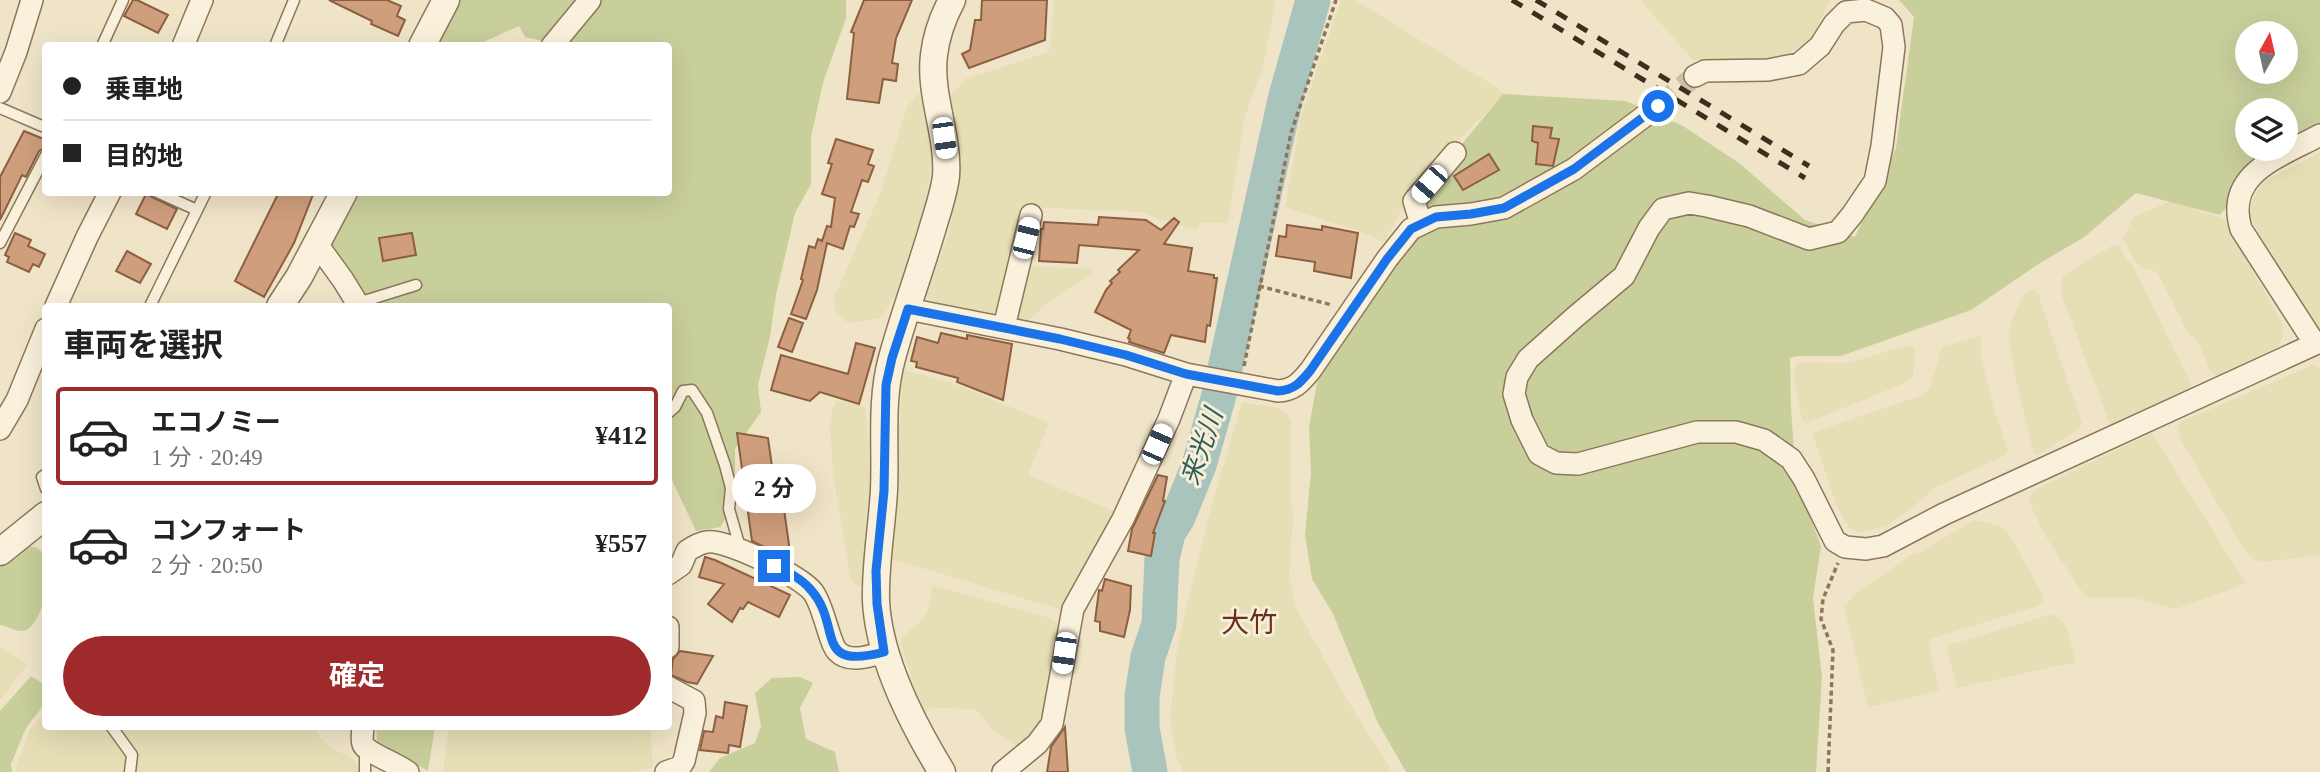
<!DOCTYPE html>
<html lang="ja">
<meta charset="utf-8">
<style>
body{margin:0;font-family:"Times New Roman","Noto Sans JP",serif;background:#f6f6f6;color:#222;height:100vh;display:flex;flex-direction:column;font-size:26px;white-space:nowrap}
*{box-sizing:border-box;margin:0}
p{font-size:23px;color:#767676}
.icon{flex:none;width:38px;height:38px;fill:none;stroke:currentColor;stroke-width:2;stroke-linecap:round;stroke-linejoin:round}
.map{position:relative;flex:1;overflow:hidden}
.side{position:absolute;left:42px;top:303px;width:630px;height:427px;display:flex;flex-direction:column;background:#fff;border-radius:7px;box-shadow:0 7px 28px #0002}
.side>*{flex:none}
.banner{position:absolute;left:42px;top:42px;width:630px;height:154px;border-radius:7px;box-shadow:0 7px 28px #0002;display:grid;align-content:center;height:154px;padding:0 21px;background:#fff}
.needle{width:46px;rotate:8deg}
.buttons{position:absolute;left:2235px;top:21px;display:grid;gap:14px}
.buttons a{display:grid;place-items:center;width:63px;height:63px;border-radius:50%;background:#fff;box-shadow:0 7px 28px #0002;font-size:35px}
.end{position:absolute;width:32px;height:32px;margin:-16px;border:9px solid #1a73e8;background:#fff;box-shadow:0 0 0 4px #fff}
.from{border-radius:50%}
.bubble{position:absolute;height:49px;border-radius:24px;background:#fff;box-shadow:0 7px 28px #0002;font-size:23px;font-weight:700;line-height:49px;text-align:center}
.car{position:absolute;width:21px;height:42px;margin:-21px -10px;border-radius:9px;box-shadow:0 0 5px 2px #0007;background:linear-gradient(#fff 24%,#345 0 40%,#fff 0 76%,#345 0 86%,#fff 0)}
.banner b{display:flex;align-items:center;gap:24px;height:66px;font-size:26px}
.banner b+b{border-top:2px solid #e0e0e0}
.banner i{width:18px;height:18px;background:#222}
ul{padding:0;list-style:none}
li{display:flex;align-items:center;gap:21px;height:98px;margin:0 14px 10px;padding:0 7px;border:4px solid transparent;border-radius:7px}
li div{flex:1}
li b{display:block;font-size:26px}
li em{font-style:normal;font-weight:700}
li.active{border-color:#9e2a2b}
li>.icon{width:63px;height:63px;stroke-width:1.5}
h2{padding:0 21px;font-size:32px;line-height:84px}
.button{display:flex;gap:14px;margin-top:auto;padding:14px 21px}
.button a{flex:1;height:80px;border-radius:42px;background:#9e2a2b;color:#fff;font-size:28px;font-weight:700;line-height:80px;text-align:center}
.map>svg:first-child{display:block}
</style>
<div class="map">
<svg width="2320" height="772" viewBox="0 0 2320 772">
<rect width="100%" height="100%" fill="#f0e4c8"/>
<!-- farmland -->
<path fill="#e6deb5" d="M1054,0H1276L1263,66L1244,120L1228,223L1200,222L1197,230L1158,219L1141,212L1027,207L997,318L930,306L927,294L949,232L957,191L961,160L949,98L965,79L1048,52L1050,48Z
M1341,0H1355L1499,89L1503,94L1494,105L1434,164L1403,206L1385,242L1361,232L1285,207L1301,116Z
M1640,0H1830L1810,42L1789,53L1768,60H1693Z
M917,94L921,95L929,122L932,159L923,217L894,297L885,313L879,318L852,323L845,321L835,311L834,298L880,194L907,107Z
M2320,153V334L2268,251L2250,216L2251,204L2255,194L2266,180Z
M2175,199L2199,211L2223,218L2283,325V338L2279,346L2220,377L2211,372L2196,338L2190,335L2185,327L2157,272L2141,267L2134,260L2123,238L2134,217Z
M2113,245L2119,246L2127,260L2132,264L2192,386V390L2113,425L2110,424L2060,291L2063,276Z
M1026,266L1093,269L1091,274L1048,302L1030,319L1028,325L1012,323Z
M2034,290L2038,294L2082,423L2080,427L2044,452L2034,455L2016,380L2008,336L2012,321L2021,299L2029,291Z
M1981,336V356L1994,409L2008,450L2006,455L1936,487L1912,508L1886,526L1859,533L1849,527L1837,507L1813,435L1817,431L1923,395L1930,388L1942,347Z
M1905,346L1912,347L1915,349L1913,376L1907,382L1807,423L1802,420L1793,374L1798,362L1848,363Z
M2313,365L2320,369V555L2264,562L2255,560L2244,550L2180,438L2177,428L2180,422Z
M903,370L950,382L1047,422L1048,425L1029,472L1031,476L1118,513L1062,610L892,559L890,556Z
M837,401L865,406L871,477L865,586L856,585L851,580L833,471L830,426L833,407Z
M1242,402L1277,408L1285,411L1291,421L1290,496L1293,517L1289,577L1296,608L1346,698L1392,772H1183L1177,759L1170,719L1178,643L1207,523Z
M2152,433L2245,582L2242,585L2176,609L2135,598H2090L2083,593L2046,537L2030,504V495L2038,488Z
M1974,520L1997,525L2004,528L2009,534L2044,597L2043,601L2037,606L1930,639L1929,644L1939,691L1868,707L1844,607L1856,593L1911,555L1919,553Z
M932,585L1046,617L1057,622L1058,635L1046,715L1026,744L1018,746L1010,742L994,731L977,711L972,709L931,708L924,713L922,711L900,640L925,617L929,608Z
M2052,614L2061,619L2067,628L2076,662L1957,688L1946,646Z
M0,647L4,648L27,665L0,700Z
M45,711L46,726H314L319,737L335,750L354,759L361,772H16V765L30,730Z
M449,726H650L653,768L632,772H443Z"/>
<!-- green -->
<path fill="#c9cf9b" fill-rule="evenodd" d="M454,0H846V18L823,83L811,137V184L795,213L776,295L770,337L758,385L761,412L735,449V497L721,527L696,531L669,474L668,306H362L324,246L352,193L668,192V46L546,45L543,41L525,37L519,26L477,45H439L438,43Z
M1879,0H2320V130L2258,169L2220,215L2136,193L2083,238L2040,263L1971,310L1841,356H1797L1790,358L1791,408L1796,480L1821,546L1813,598L1822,677L1816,772H1406L1378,723L1333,614L1312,579L1305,535L1311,472L1309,427L1317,383L1341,339L1443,167L1503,94L1626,101L1683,126L1739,163L1805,220L1855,237L1896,148L1914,17L1899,0ZM2247,33H2286V72H2247ZM2247,110H2286V149H2247Z
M24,545C29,546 36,547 40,550C54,562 45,622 26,630C19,634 8,626 0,625V561Z
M31,676L45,685V703L26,728L11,764L12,772H0V711Z
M800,677L813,683L800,708L806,739L835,752L839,772H709L720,758L755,743L761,726L755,693L772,678Z
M376,726H435L428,771L377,741Z"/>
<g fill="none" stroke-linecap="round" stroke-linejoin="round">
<!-- river -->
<path stroke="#a9c4bc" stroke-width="35" d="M1150,772L1142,728V696L1148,657L1159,624L1162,559L1168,533L1178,517L1199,465L1219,395L1286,96L1313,0"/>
</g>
<!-- building -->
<path fill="#cf9f7d" stroke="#8d5f41" stroke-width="2" d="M133,0H137L168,15L158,33L124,16Z
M329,0H387L401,6L397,16L405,20L398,36L371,24L372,21Z
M864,0H912L896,38L892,63L898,64L896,81L883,79L879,103L847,99L854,33L851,32Z
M982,0H1047L1045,40L969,68L962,54L970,50L975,20H981Z
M1533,126L1552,128L1550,138L1559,139L1553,166L1536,164L1538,143L1532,141Z
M24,131L46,140V147L39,151L26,177L22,175L0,220V177Z
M836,139L873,150L868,164L874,166L868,182L862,180L851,212L859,214L854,227L850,226L843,249L827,243L817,290L806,319L791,314L803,280L801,279L809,246L815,248L818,239L822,241L827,226L831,227L835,198L822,194L832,164L828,163Z
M1489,154L1499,170L1463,190L1454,176Z
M279,192H314L294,243L264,297L235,281Z
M146,194L177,209L167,229L136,214Z
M1099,217L1146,220L1161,230L1174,218L1179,222L1164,244L1192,248L1188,271L1214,275V278H1217L1210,326L1207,325L1205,342L1171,335L1164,353L1129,342L1130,339L1128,338L1131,330L1095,312L1106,290L1112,283L1110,281L1120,272L1118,270L1139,250L1079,245L1077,263L1039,261L1041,231V229H1043L1044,222L1098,225Z
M1287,225L1322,230V226L1358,233L1351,278L1314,271L1315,262L1276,256L1279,236L1286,237Z
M15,233L31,240L28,246L45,254L39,267L33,264L29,272L7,262L9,257L5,255Z
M412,233L416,255L383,261L379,238Z
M127,251L151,264L140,283L116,271Z
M789,318L803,323L792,352L778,347Z
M941,333L967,339V335L1012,344L1003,400L957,382L958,378L916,367L917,362L911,361L917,337L938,343Z
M856,343L875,348L859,404L820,392L810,401L771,390L781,355L848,374Z
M737,433L768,438L777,502H783L790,552L779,554L752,541Z
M1158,475L1167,477L1163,501H1165L1153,533H1155L1151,556L1128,551L1132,529Z
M705,557L715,560L790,595L779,617L748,602L743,609L740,608L732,622L708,604L724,584L699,577Z
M1105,579L1131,586L1130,610L1124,637L1100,631V622L1095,621L1099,590L1102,591Z
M680,651L713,656L697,684L687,682L671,675L673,659Z
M725,702L747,706L740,747L729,745L728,753L700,750L704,731L713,732L716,716L723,718Z
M1065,727L1068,772H1047L1051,747Z"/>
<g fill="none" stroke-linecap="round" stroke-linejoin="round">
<!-- minor-tunnel -->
<path stroke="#ccc0a6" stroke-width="21" stroke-dasharray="21 10" stroke-linecap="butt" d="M1658,106L1695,76"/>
<defs>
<path id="service" d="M102,46L123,0
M275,46L294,0
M0,108L42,126
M157,192L197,210
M0,243L46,155
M358,303L416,285
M150,306L206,192
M668,413L675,407L683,391L692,390L707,413L725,465L731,488L729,509L741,551
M46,474L42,477L46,489
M111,726L132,755L130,772
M365,772V749"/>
<path id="minor" d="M183,46L202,0
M552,46L590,0
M1695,76L1705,71L1768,70L1799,64L1820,46L1834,24L1846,12L1866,10L1885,18L1891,25L1894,47L1882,146L1875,181L1852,215L1838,232L1809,239L1749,216L1707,206L1689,203L1663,209L1649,228L1624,276L1575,317L1528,359L1517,377L1514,394L1522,420L1539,454L1556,463L1578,464L1697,432H1736L1764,440L1791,459L1804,479L1835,541L1845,547L1866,549L1883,546L1944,514L2315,344L2241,229C2224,173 2280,157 2320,135
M0,92L16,52L32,0
M1421,224L1414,201L1455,153
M317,244L343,280L359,306
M56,306L87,237L110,192
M908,309L1060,339L1126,355L1186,374L1278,391C1294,390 1300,383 1310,371L1387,259L1411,229L1436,217L1471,214L1504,208L1574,169L1658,106
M1004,327L1031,215
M0,429L17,400L46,329
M668,574L681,565L687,551C693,547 700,543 707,542C726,539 801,576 813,592C824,607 829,642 837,651C849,664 870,656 884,652
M668,627V647
M363,726C363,732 361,739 363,744C365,752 398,764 408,772
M666,772L680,767L684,761L695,713L694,701L668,687
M1003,772L1037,744L1052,724L1073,609L1123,519L1169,419L1186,374"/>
<path id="tertiary" d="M422,46L446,0
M280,306L299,277L344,192
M0,552L46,515
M942,772C912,723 879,659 876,601C875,564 882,527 884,490C886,446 880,401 892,358C904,314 920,271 933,227C938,210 944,193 946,176C949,135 929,95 934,55C936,37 943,17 952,0"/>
</defs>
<!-- service casing -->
<use href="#service" stroke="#8d765c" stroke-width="13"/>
<!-- minor casing -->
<use href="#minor" stroke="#8d765c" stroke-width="24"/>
<!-- tertiary casing -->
<use href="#tertiary" stroke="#8d765c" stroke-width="29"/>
<!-- path -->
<path stroke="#8d765c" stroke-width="3.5" stroke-dasharray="5 3.5" stroke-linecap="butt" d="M1259,286L1332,305
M1244,366L1291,133L1336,0
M1828,772L1833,650L1821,619L1823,599L1838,563"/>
<!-- service -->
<use href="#service" stroke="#faf1dc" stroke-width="10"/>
<!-- minor -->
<use href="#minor" stroke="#faf1dc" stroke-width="21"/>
<!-- tertiary -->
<use href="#tertiary" stroke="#faf1dc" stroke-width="26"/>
<!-- rail -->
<path stroke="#3d2e20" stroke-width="5" stroke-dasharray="12 12" stroke-linecap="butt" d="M1512,0L1805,178
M1536,0L1809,166"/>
</g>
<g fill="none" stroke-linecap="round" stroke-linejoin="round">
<!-- route -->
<path stroke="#1a73e8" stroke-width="9" d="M774,566C788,572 801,578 811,590C843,626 812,671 884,652L877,604L876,571L884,491L886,385L892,358L908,309L1060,339L1126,355L1186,374L1278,391C1294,390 1300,383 1310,371L1387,259L1411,229L1436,217L1471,214L1504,208L1574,169L1658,106"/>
</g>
<g text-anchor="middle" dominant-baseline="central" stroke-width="6" stroke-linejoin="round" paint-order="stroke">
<!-- water labels -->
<g font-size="26" font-style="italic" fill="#2f5d5a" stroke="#f7eed8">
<text transform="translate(1202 447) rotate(-71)">来光川</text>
</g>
<!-- quarter labels -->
<g font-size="28" fill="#6b2e1e" stroke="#f7eed8">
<text x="1249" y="622">大竹</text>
</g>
</g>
</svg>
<div class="buttons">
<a><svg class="needle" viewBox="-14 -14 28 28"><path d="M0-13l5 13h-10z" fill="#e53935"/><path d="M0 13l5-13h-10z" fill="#767676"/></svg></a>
<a><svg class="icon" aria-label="layers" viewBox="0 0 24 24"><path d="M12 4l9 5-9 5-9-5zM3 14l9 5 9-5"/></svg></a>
</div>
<i class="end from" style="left:1658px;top:106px"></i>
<i class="end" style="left:774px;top:566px"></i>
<div class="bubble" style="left:732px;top:464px;width:84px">2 分</div>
<i class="car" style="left:944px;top:138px;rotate:172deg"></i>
<i class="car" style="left:1429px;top:184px;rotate:221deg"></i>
<i class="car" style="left:1026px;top:238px;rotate:14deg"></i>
<i class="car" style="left:1157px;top:444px;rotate:24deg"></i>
<i class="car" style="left:1064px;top:653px;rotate:188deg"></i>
<div class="banner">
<b><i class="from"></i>乗車地</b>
<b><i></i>目的地</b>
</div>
<section class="side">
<h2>車両を選択</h2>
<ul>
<li class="active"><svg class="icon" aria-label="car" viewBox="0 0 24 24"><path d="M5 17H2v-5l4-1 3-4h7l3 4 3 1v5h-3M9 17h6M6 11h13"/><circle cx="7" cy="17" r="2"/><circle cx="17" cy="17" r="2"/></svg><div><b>エコノミー</b><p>1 分 · 20:49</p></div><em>¥412</em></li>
<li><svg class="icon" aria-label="car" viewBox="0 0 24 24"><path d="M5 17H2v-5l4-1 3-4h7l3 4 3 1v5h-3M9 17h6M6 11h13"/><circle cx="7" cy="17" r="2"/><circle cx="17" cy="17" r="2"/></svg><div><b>コンフォート</b><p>2 分 · 20:50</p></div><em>¥557</em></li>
</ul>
<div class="button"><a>確定</a></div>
</section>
</div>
